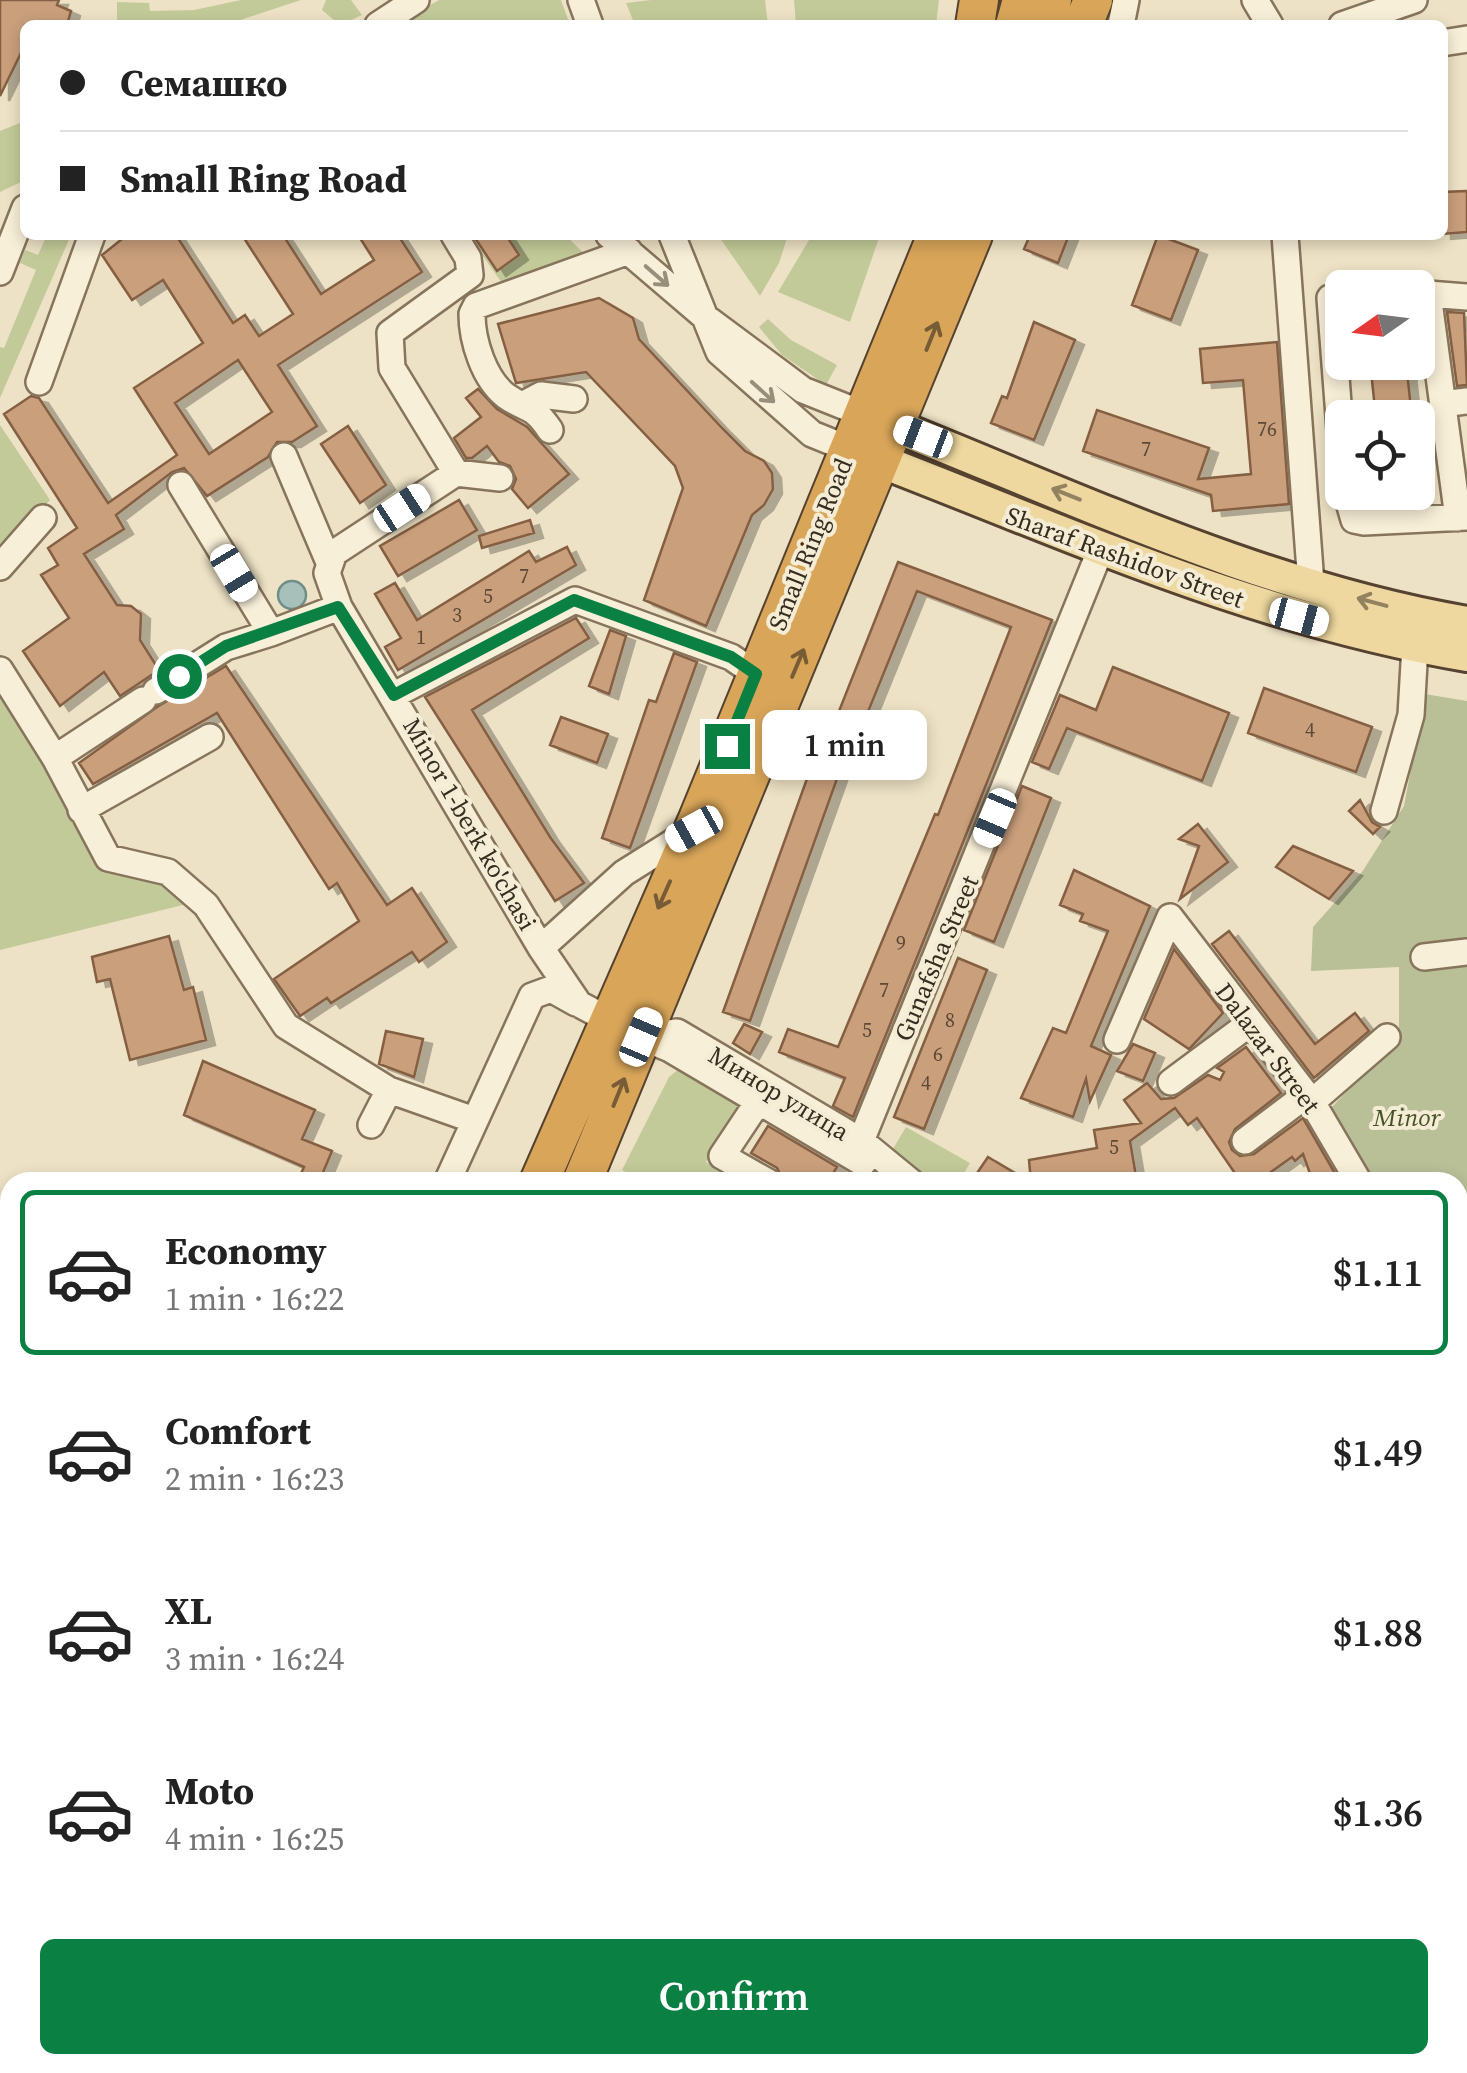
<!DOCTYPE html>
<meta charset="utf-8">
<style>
body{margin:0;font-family:"Source Serif 4",serif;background:#f2f2f2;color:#222;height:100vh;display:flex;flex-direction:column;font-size:38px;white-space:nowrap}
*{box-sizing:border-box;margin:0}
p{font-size:32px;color:#767676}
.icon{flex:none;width:55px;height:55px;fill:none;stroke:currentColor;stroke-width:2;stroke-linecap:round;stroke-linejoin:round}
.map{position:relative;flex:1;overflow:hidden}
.drawer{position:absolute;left:0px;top:1172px;width:1468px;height:902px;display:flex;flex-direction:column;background:#fff;border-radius:30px 30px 0 0;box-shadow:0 5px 15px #0003}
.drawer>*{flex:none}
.guide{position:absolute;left:20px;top:20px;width:1428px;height:220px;border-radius:15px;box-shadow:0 5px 15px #0003;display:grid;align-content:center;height:220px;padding:0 40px;background:#fff}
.needle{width:65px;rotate:256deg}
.buttons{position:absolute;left:1325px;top:270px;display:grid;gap:20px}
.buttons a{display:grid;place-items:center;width:110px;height:110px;border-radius:15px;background:#fff;box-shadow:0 5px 15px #0003;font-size:50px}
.end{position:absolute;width:45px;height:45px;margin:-22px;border:12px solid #0b8043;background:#fff;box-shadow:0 0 0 5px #fff}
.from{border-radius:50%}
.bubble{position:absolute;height:70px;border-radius:15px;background:#fff;box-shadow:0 5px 15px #0003;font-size:32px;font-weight:600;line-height:70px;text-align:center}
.car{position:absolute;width:30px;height:60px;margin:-30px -15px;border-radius:12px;box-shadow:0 0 8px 2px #0007;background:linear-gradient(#fff 24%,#345 0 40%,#fff 0 76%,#345 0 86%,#fff 0)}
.guide b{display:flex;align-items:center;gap:35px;height:95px;font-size:38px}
.guide b+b{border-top:2px solid #e0e0e0}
.guide i{width:25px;height:25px;background:#222}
ul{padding:18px 0 0;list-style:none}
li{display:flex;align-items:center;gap:30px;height:165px;margin:0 20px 15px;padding:0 20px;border:5px solid transparent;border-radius:15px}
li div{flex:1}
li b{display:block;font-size:38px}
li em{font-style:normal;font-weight:600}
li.selected{border-color:#0b8043}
li>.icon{width:90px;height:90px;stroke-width:1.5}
.action{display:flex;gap:20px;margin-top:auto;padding:20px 40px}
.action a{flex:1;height:115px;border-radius:15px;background:#0b8043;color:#fff;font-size:40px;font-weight:600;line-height:115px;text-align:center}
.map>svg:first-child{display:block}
</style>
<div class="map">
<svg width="1467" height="2073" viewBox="0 0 1467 2073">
<defs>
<filter id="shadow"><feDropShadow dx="9" dy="5" stdDeviation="0" flood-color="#0004"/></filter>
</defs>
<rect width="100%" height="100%" fill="#ede2c5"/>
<!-- green -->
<path fill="#c3ca99" d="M241,0H301L225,25H117V2L149,3L150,11L194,10Z
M326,0H351L362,15L340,25L322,10Z
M439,0H561L570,25H411L414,14Z
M651,0H765L768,25H635L626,3Z
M794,0H939L936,25H796Z
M25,121V180L0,192V131Z
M47,235H71L0,398V347L4,348L36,270L20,263L25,250L38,255Z
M468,235H565L589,258L504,286Z
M718,235H788L779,263L760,296Z
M812,235H880L850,322L778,292Z
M768,319L791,340L837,365L826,385L782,355L759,327Z
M0,425L50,500L0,557Z
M0,686L48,761L92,856L103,870L155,876L191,903L0,950Z
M680,1068L739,1106L706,1162L739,1182H643L622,1170L669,1077Z
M906,1127L970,1163L959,1182H939L890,1154Z
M0,1500L10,1505V1659L0,1655Z"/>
<!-- cemetery -->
<path fill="#b9c098" d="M1425,694L1467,701V1672L1458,1669V1182H1376L1331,1108L1399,1036V967L1311,971L1313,927L1362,872L1404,806Z"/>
<!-- water -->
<path fill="#a7c0b9" stroke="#6e8e87" stroke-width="2.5" d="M278 595a14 14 0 1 1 28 0a14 14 0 1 1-28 0Z
M0,1398L10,1408V1497L0,1492Z
M1458,1703L1467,1707V1799L1458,1796Z"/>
<!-- building -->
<path fill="#c99f7c" stroke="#855f43" stroke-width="2.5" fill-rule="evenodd" filter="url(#shadow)" d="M0,0H59L57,5L71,11L67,25H25V54L21,53L0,96Z
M1467,191V232L1442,234V192Z
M127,235H176L233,323L245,315L259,336L293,314L242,235H283L321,294L374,260L358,235H398L422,272L278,365L317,426L292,442H277L268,457L207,496L184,468L172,472L116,515L124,529L84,554L117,605L131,606L141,614L140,640L159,670L120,696L104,672L60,706L23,651L69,618L41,575L58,565L48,548L77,528L4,414L31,396L39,398L108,503L177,455L134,388L203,343L163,280L132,300L102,255ZM238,360L272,412L209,454L175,403Z
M473,235H506L519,255L497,271Z
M1030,235H1069L1058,263L1024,249Z
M1158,235L1198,250L1171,320L1132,305Z
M599,298L633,318L639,339L722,428L745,451L764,461L772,473L773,489L764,505L752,515L706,626L644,600L683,488L675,466L586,372L516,383L498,324Z
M1447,312L1464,313L1467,385L1457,386Z
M1034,322L1075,340L1034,440L991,423L1002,396L1007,398Z
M1277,342L1289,504L1213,511L1211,495L1083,451L1097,410L1209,448L1198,479L1251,474L1243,380L1203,383L1200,349Z
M1370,362H1406L1412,418H1376Z
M478,389L497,409L527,427L569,474L528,508L512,489L516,479L510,466L499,462L487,446L472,458H466L454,438L481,417L466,398Z
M348,426L386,485L360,503L321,444Z
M1384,492H1420L1421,503L1385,505Z
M459,500L477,530L398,576L380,546Z
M530,520L534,533L482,548L479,536Z
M567,547L576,565L398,670L385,647L401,638L375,594L395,583L417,620L529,551L536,562Z
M898,562L1052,620L853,1117L833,1106L845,1078L779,1052L788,1029L838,1047L935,814L938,815L1011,627L917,591L857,739L852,737L750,1021L723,1012L822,737L828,739Z
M576,618L589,638L472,710L550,837L584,883L555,901L425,697Z
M610,630L626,636L609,694L589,686Z
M674,653L697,662L630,848L602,838L649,700L656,702Z
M226,666L387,905L412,888L447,942L419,962L412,952L331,1003L327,998L300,1016L274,979L359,921L337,883L329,889L217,713L93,784L79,763L157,707Z
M1113,667L1229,713L1202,781L1067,728L1049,769L1032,762L1060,695L1096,710Z
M1264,688L1372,727L1356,772L1248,733Z
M561,717L608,734L597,763L550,745Z
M1022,786L1051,798L994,942L964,930Z
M1360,800L1372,822L1380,827L1373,834L1349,811Z
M1198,824L1228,862L1180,899L1199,846L1179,839Z
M1293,846L1353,871L1329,899L1276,867Z
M1074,870L1150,906L1091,1046L1111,1055L1090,1101L1086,1079L1073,1117L1021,1098L1053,1028L1066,1033L1108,931L1080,921L1083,914L1060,905Z
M1229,931L1315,1044L1355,1013L1369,1031L1314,1078L1212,944Z
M169,936L184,990L193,987L206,1040L130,1060L110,979L97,982L92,957Z
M1174,949L1223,1013L1189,1049L1144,1019Z
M958,958L987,970L924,1129L894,1117Z
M744,1024L762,1032L750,1054L733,1043Z
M386,1031L423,1039L414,1077L379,1064Z
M1133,1044L1155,1053L1143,1081L1117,1071Z
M1246,1047L1281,1093L1235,1129L1229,1142L1232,1150L1240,1156L1254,1154L1303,1118L1340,1182H1313L1303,1154L1295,1161L1292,1157L1257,1182H1241L1197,1118L1188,1125L1175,1108L1130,1141L1137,1182H1031L1029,1160L1097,1148L1094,1130L1141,1123L1124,1100L1147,1083L1161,1099L1174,1098L1208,1075L1220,1080L1224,1072L1217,1068Z
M203,1061L315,1110L302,1139L332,1151L319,1182H297L304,1167L184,1115Z
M768,1126L837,1167L828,1182H784L777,1168L751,1153Z
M988,1157L1030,1182H971Z"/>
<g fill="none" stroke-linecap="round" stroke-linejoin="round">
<defs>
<path id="minor" d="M581,0L590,25
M1255,0L1270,25
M378,25L416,0
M1121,25L1126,0
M1342,25L1414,0
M1442,43L1467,39
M454,235L468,258L470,275L390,333L392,368L456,473
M609,235L705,317L803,390L863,414
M672,235L719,352L812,434L849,449
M1285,235L1311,584
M0,272L25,208
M1330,298L1342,456
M39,382L92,235
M526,403L541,395L574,399
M1442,404L1467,401
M550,430C532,403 527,411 506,396C484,379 472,341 472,314L476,306L629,251
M284,456L328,560
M500,478L456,473L334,553L327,573L339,607L541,948L579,1004L609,1020
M181,485L271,633L339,607
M1346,492L1354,520L1364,522L1467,517
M1458,518L1428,294L1467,297
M0,567L43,518
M0,670L55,758
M156,691L226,647L271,633
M394,695L575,600L731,657L756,674
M143,700L55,758L108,858L168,872L206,905L286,1026L389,1090
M81,810L210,737
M1384,811L1411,715L1415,646
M1170,917L1312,1102L1359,1182
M541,948L624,873L694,829
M1424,957L1467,952
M641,1037L677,1032L861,1141L911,1182
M641,1037L670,1049L863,1163
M1117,1040L1170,917
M1171,1082L1249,1024
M758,1102L722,1156L768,1182
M1312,1102L1387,1037
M371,1125L389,1090L474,1120
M861,1141L1100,551
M1245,1141L1306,1095
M447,1182L532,996L551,989L576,1003
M0,1333L10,1340
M0,1602L10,1607
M1458,1614L1467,1599
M1458,1686L1467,1689
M0,1689L10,1694
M1458,1809L1467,1812
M0,1899L10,1903
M1458,1944L1467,1948
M863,2065L868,2073
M1194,2068L1195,2073
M590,2073L593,2065
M736,2073L740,2065
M1114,2073V2065"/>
<path id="major" d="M872,417C1065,493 1261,588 1467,623
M857,452C1064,531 1246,617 1467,655"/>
<path id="highway" d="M975,25L979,0
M1015,25L1022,0
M1045,25L1052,0
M1083,25L1093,0
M539,1182L698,819L937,235
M582,1182L973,235
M167,2073L170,2065
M204,2073L208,2065"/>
</defs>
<!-- minor casing -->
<use href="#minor" stroke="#87745c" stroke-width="30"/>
<!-- major casing -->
<use href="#major" stroke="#554230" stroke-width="38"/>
<!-- highway casing -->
<use href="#highway" stroke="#554230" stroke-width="42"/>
<!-- minor -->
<use href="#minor" stroke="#f8efd8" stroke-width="25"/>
<!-- major -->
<use href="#major" stroke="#eed89f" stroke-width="32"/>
<!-- highway -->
<use href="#highway" stroke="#d8a559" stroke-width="38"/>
</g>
<!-- one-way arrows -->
<defs><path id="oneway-shaft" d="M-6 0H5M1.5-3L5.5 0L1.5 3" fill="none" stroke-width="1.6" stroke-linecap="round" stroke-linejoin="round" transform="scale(2.5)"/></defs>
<g stroke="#988e7c">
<use href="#oneway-shaft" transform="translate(657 276) rotate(41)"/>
<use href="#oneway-shaft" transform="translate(763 392) rotate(42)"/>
</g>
<g stroke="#775c36">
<use href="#oneway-shaft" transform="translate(932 336) rotate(-68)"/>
<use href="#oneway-shaft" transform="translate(798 663) rotate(-67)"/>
<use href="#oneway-shaft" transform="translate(664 895) rotate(114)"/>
<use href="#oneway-shaft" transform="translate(619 1092) rotate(-68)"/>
</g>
<g stroke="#92825f">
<use href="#oneway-shaft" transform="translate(1066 494) rotate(-158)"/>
<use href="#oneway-shaft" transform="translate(1372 602) rotate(-165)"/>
</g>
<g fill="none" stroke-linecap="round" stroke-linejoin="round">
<!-- route -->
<path stroke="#0b8043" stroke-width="12" d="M179,676L226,646L338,607L394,695L574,600L731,657L756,674L727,746"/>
</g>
<g text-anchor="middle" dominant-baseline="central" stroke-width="8" stroke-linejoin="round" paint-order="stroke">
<!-- number labels -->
<g font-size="20" fill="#5c4936">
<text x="1267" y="429">76</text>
<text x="1146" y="449">7</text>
<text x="524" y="576">7</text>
<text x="488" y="596">5</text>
<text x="457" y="615">3</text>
<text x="421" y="637">1</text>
<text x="1310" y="730">4</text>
<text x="901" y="943">9</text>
<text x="884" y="990">7</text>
<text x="950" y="1020">8</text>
<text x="867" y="1030">5</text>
<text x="938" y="1054">6</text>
<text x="926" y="1083">4</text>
<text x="1114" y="1147">5</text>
</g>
<!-- street labels -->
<g font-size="25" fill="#372c1f" stroke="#f4ecd4">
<text transform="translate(810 544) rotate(-68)">Small Ring Road</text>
<text transform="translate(1125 557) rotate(20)">Sharaf Rashidov Street</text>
<text transform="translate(470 824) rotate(60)">Minor 1-berk ko'chasi</text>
<text transform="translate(936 958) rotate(-67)">Gunafsha Street</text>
<text transform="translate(1268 1048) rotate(53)">Dalazar Street</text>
<text transform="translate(779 1093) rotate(31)">Минор улица</text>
</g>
<!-- park labels -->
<g font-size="25" font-style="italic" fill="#465326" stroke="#f4ecd4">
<text x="1407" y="1117">Minor</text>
</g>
</g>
</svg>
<div class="buttons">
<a><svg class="needle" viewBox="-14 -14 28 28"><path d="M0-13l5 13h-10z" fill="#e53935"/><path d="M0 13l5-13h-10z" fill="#767676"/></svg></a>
<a><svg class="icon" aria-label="locate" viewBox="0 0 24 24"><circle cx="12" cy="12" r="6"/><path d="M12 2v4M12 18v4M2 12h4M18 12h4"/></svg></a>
</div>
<i class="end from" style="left:179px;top:676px"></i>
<i class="end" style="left:727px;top:746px"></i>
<div class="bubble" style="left:762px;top:710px;width:165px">1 min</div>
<i class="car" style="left:923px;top:437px;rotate:291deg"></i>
<i class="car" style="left:402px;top:508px;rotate:57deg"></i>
<i class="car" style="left:234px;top:573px;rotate:149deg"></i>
<i class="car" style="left:1299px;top:617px;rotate:105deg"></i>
<i class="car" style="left:995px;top:818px;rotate:203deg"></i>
<i class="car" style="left:694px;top:829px;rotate:241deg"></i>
<i class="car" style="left:641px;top:1037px;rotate:23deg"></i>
<div class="guide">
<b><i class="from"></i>Семашко</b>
<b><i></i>Small Ring Road</b>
</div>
<section class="drawer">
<ul>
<li class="selected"><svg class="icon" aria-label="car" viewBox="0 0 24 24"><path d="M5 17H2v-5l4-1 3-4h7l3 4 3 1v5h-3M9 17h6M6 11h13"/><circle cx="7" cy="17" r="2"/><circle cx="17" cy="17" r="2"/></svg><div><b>Economy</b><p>1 min · 16:22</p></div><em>$1.11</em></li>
<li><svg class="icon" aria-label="car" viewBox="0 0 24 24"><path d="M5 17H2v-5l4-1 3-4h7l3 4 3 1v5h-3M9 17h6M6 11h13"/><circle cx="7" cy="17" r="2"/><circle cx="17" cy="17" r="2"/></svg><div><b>Comfort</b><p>2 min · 16:23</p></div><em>$1.49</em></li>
<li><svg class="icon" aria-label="car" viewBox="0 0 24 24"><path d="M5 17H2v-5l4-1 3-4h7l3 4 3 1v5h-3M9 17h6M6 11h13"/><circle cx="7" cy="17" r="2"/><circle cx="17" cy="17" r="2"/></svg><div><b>XL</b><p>3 min · 16:24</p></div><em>$1.88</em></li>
<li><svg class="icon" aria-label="car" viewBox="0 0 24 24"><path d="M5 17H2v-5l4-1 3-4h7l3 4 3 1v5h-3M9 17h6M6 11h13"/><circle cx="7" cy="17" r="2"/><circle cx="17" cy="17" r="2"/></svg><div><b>Moto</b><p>4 min · 16:25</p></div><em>$1.36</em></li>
</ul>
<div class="action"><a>Confirm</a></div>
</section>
</div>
